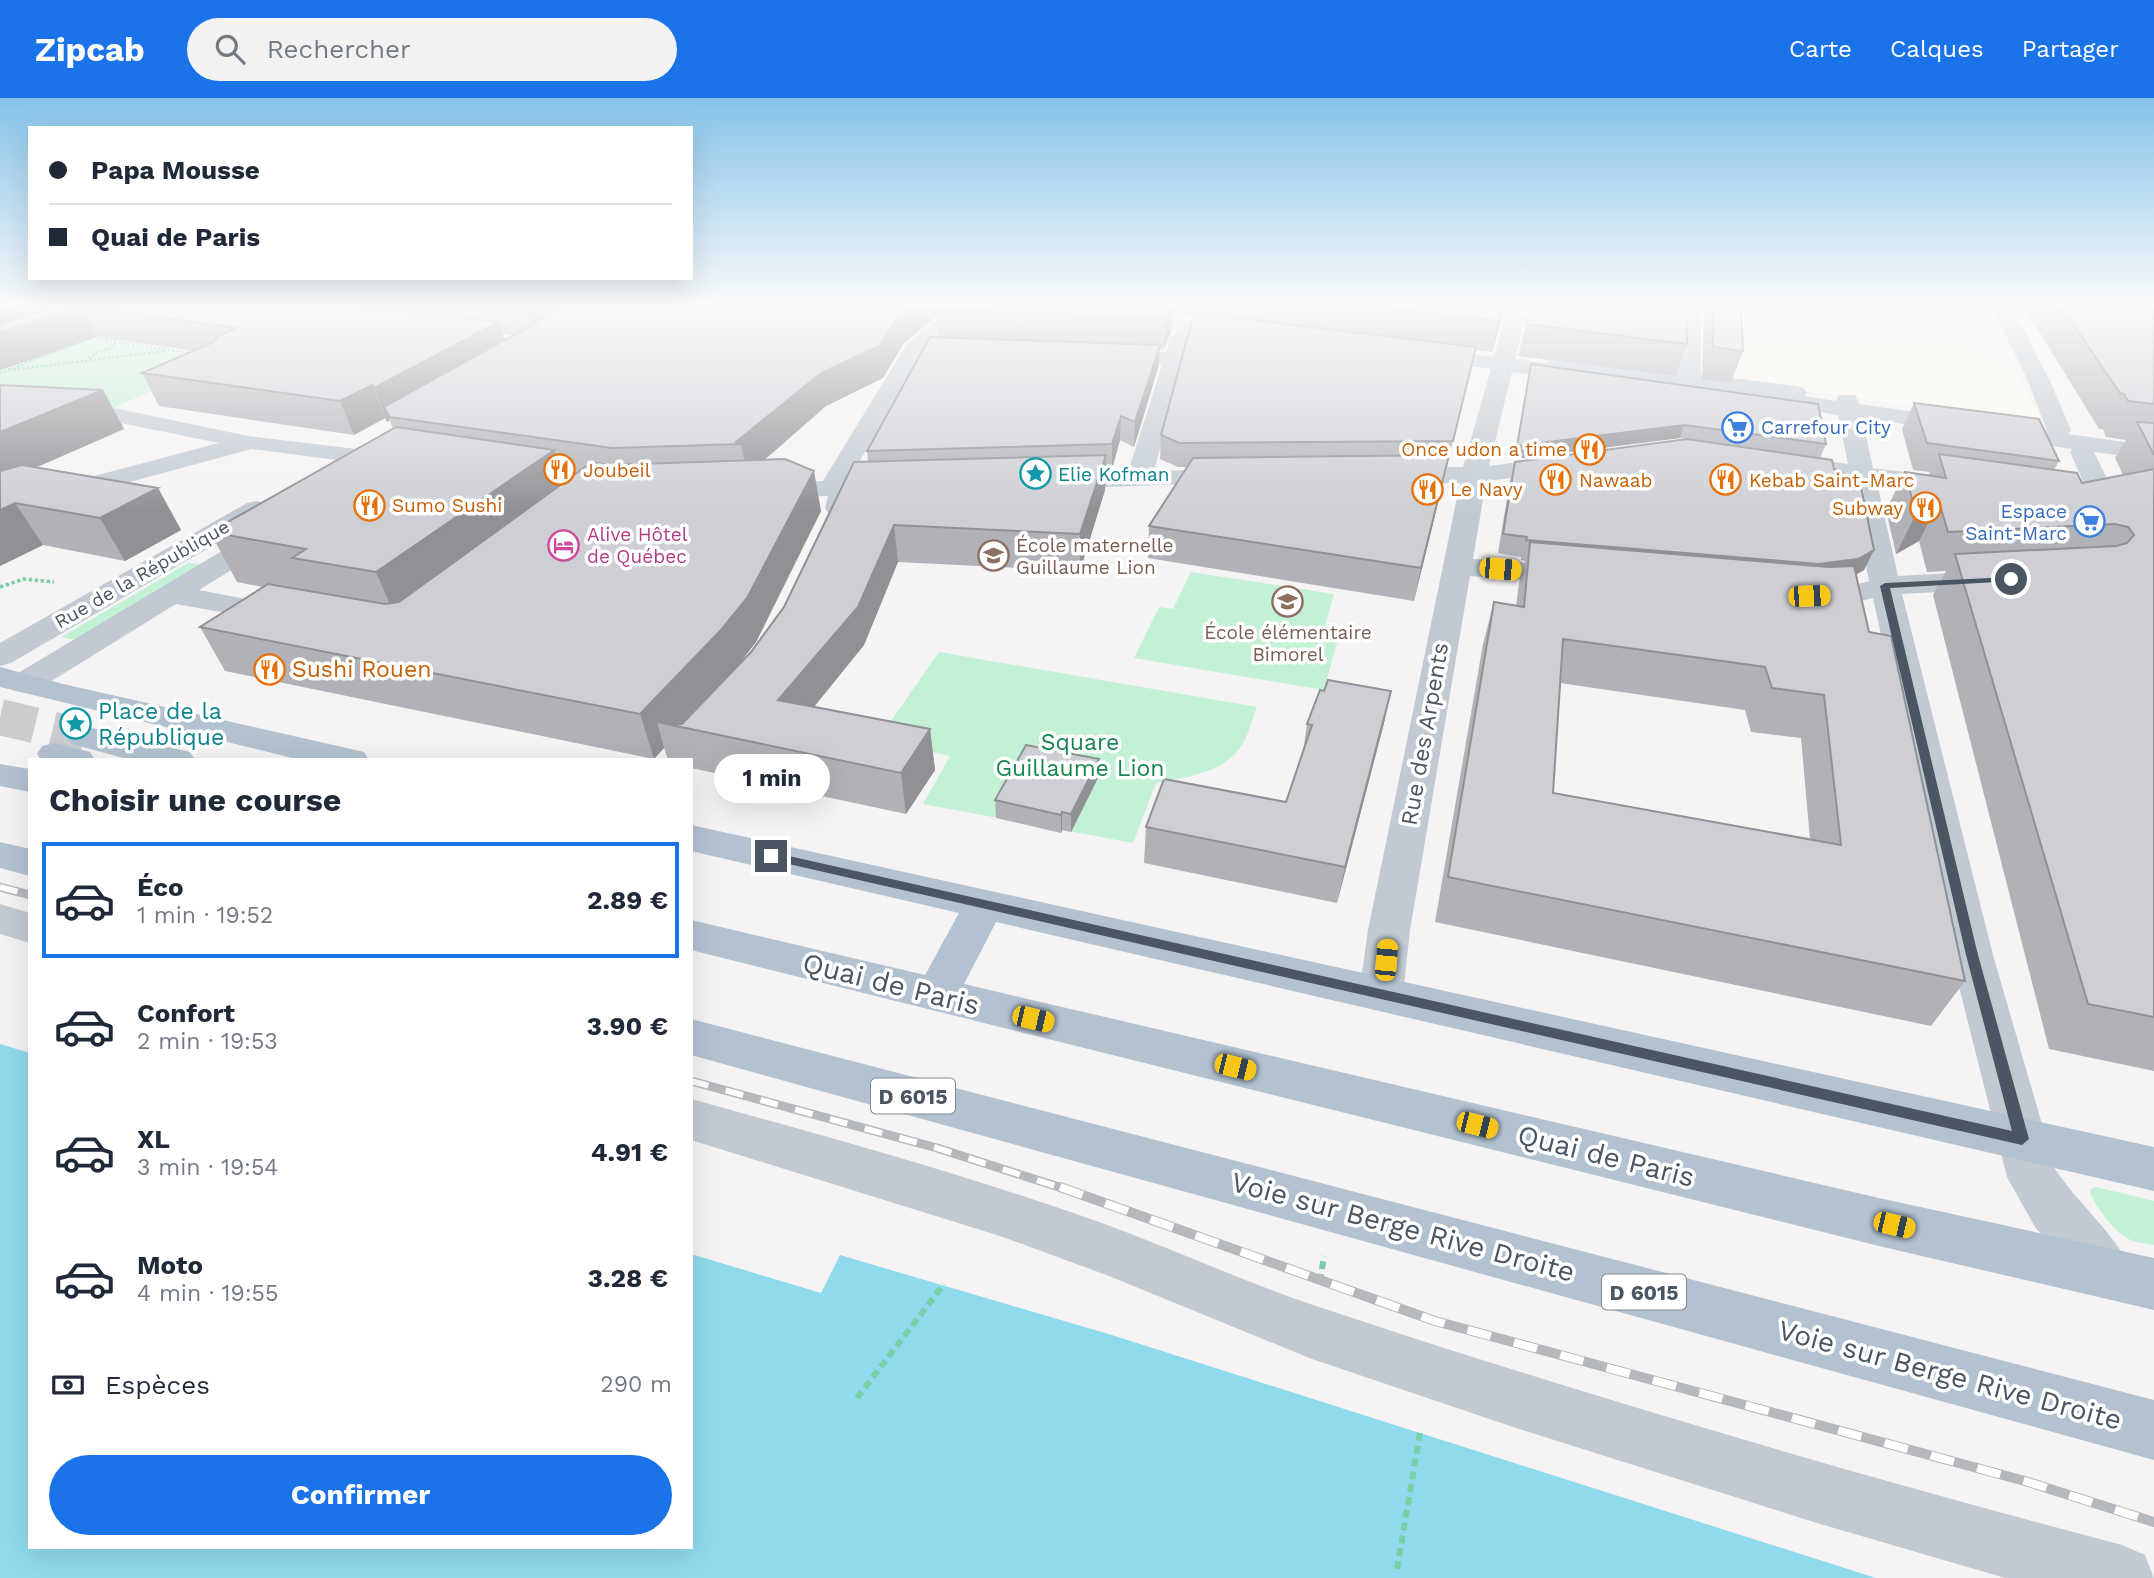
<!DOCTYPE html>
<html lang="fr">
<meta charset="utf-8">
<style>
body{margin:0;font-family:"Work Sans",sans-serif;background:#f2f2f3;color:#1f2937;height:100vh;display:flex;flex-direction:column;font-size:26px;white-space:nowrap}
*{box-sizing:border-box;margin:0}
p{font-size:23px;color:#747a83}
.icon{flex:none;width:38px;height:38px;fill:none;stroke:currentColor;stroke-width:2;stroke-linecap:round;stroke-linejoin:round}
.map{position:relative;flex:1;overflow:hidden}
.side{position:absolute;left:28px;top:660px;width:665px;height:791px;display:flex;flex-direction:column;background:#fff;border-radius:0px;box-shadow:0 7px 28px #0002}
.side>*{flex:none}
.guide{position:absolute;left:28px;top:28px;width:665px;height:154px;border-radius:0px;box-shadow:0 7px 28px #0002;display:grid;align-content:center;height:154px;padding:0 21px;background:#fff}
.end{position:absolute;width:32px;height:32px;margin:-16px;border:9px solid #4a5661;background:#fff;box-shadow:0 0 0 4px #fff}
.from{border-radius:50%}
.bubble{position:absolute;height:49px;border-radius:24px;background:#fff;box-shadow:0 7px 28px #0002;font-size:23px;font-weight:700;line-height:49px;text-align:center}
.car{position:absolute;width:21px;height:42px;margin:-21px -10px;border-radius:9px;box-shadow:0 0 5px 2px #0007;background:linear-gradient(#f5c518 24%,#345 0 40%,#f5c518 0 76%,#345 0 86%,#f5c518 0)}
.guide b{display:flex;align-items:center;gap:24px;height:66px;font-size:26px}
.guide b+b{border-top:2px solid #e0e1e3}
.guide i{width:18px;height:18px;background:#1f2937}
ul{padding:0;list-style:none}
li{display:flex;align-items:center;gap:21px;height:116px;margin:0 14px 10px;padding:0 7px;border:4px solid transparent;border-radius:0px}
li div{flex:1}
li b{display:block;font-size:26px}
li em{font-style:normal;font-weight:700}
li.on{border-color:#1a73e8}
li>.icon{width:63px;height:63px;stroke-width:1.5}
h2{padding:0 21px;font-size:32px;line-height:84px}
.pay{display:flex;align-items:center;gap:18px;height:77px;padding:0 21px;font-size:26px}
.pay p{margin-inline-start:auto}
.action{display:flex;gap:14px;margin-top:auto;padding:14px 21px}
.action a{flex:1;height:80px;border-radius:42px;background:#1a73e8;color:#fff;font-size:28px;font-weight:700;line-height:80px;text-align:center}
header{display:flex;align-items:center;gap:42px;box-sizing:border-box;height:98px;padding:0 35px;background:#1a73e8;color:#fff}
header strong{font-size:33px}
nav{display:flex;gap:38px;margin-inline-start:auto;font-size:24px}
.search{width:490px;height:63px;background:#f2f2f3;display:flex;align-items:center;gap:18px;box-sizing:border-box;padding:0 24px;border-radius:38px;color:#747a83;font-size:26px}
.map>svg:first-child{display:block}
</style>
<header>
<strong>Zipcab</strong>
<div class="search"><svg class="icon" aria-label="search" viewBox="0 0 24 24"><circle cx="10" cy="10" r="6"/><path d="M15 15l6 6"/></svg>Rechercher</div>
<nav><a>Carte</a><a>Calques</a><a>Partager</a></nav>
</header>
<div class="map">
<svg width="2154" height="1480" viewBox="0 0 2154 1480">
<rect width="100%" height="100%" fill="#f5f3f3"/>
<!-- commercial -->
<path fill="#fdf9ef" d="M1701,207H1977L1978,209H1964L1984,253L2012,270L2045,327L1701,277Z"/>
<!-- green -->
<path fill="#c3f1d5" d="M59,237L224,262L99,316L0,310V258Z
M188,465L200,466L75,542L61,539Z
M1191,474L1334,496L1323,535L1339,537L1324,592L1134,560L1159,509L1173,511Z
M939,554L1257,609C1252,621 1249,635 1243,645C1226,675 1187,679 1156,685L1133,745L923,706L950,658L877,643Z
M2096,1089L2154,1103V1147C2146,1145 2134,1145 2127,1140C2112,1131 2095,1108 2089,1092Z"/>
<!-- water -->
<path fill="#90daee" d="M0,946L30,955V1449H691V1156L821,1195L840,1157L1115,1238L1876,1480H0Z"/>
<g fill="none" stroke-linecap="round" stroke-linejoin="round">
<!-- major-tunnel -->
<path stroke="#caccce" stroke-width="36" stroke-dasharray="36 18" stroke-linecap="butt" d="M0,619L84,639"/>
<!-- path-far2 -->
<path stroke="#7ad0a6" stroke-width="2.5" stroke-dasharray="2.5 2" stroke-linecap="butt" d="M92,240L194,256
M89,261L96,255L116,248L115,245
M9,272L166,253
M0,275L86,242"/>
<!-- path-far1 -->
<path stroke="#7ad0a6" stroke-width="3.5" stroke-dasharray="3.5 2.5" stroke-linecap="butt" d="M0,489L24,481L54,484"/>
<!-- path -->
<path stroke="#7ad0a6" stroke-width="6" stroke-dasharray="8 5" stroke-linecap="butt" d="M1320,1184L1324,1158
M857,1300L944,1186
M1397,1471L1420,1335"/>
<!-- minor -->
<path fill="#c1cad2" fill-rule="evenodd" d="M953,207H975L921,255L849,382L901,384L905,389L901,394L854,398L855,401L847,416L838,418L829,416L825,410L828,398L767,400L758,398L754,392L758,386L823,383L906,247Z
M1015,207H1074L1250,230L1253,234L1250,238L1243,240L1185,233L1191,238L1154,373L1231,371L1240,374L1244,379L1240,384L1054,391L1045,388L1041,383L1045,378L1054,375L1128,374L1162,267L1107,265L1099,264L1096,259L1099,254L1107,253L1166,254L1171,238L1180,232L1025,213Z
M1508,207H1528L1515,261L1548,265L1550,259L1558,258L1679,273L1681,207H1701V276L1796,288L1804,290L1807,295L1805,298L1836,303L1839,297H1855L1859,306L2047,333L2028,283L1991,207H2011L2050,283L2071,332L2068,336L2154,348V362L2094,354L2114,395L2110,401L2063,410L2054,408L2050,402L2054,396L2086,390L2070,354L2072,351L1862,320L1873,370L1951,380L1960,383L1964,388L1960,393L1951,396L1877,385L1898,478L1992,473L2002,476L2007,482L2002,488L1992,491L1902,496L1993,857L2055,1071C2079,1107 2116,1136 2133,1175L2125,1193L2106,1200L2087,1193L2035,1129L2007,1079L1951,857L1873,500L1861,503L1851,500L1846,494L1851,488L1869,483L1850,382L1786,373L1777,370L1773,365L1777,360L1786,357L1848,366L1838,317L1760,305L1757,300L1759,297L1593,275L1591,281L1583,283L1512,274L1489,368L1563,358L1572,361L1576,366L1572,371L1563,374L1486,383L1473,461L1574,468L1584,471L1589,477L1584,483L1574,486L1470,478L1410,832L1403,896L1397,908L1381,913L1365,908L1359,896L1368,832L1460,385L1393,386L1384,383L1380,378L1384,373L1393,370L1463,369L1491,271L1421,262L1414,260L1410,256L1414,252L1421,250L1494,259Z
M114,310L248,338L398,356L407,358L410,363L407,368L398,370L252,351L0,419V403L219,345L106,322L102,317L106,312Z
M256,403L265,405L269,411L265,417L11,565L0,568V545L247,405Z
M270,428L280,430L284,436L280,442L199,492L297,511L301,517L297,523L286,526L176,506L37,592L25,595L13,592L9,585L13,578L260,430Z
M0,806L30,815V845L0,836Z
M691,1001C829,1039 967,1077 1102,1125C1173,1151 1242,1183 1313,1207C1580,1296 1850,1375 2122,1447L2145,1457L2154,1480H2005L1817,1425L1513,1329L1312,1261L1109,1178L1000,1138L691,1042Z"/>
<!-- major -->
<path fill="#b3c2d1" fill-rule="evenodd" d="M0,569L63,586L351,651L364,654L369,662H301L0,589Z
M84,628L190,654L195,662H131L72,646L67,639L72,632Z
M55,645L90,654L95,662H41L37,656L42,648Z
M0,666L30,671V694L0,688Z
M691,727L2154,1049V1093L996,824L964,886L1879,1100L2154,1160V1212L1879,1148L691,852V822L925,877L959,815L691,753Z
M0,744L30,751V778L0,770Z
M691,921L2154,1302V1362L691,957Z"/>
<defs>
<path id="rail-far1" d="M0,789L30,797
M691,983L937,1050L1065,1091"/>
<path id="rail" d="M1060,1089L1435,1223L2025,1383L2154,1424"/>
</defs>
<!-- rail-far1 casing -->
<use href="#rail-far1" stroke="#b5b8bd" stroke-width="9"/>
<!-- rail casing -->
<use href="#rail" stroke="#b5b8bd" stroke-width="10"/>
<!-- rail-far1 -->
<use href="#rail-far1" stroke="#fff" stroke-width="6" stroke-dasharray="18" stroke-linecap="butt"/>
<!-- rail -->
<use href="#rail" stroke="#fff" stroke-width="8" stroke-dasharray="24" stroke-linecap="butt"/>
</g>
<!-- wall -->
<path fill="#b0b2b7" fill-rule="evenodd" d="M0,207H1506L1492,254L1475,252L1414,503L1148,460L1149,428L1187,369H1178L1160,361L1161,337L1193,218L1172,216L1171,234L1164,251H1159L1158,270L1134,349L1120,342L1112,371H1106L1105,392L1080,473L898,464L864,547L814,609L930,631L935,672L906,716L691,670V662H668L664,650L654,661L225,573L200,529L263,489L237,484L210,434L393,331L390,322L387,324L385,320L354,337L159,308L142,275L194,253L97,239L0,272ZM937,218L938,239L867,353L868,364L784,509L751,554L738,567L756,544L821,413L764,362L826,308L883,280L904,245ZM503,236L513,237L505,242ZM562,377L571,378H573L564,385Z
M1704,207H1741L1743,253L1731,285L1702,281Z
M1884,207H1963L1959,215Z
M2023,207H2154V973L2049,951L1933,497L1946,473L1927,474L1919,443L1896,456L1886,412L1905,374L1928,377L1930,374L1913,372L1902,331L1914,305L2059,363L2054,372L2082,385L2123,377L2115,360L2126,342L2106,339L2103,331H2099Z
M1531,208L1687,246L1676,278L1518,258Z
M1531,266L1826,346L1820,360L1711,345L1834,371L1851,387L1874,452L1864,472L1856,477L1869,534L1965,883L1931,928L1435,824L1483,546L1494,504L1516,508L1519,485L1525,463L1521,462V459L1498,455L1510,382L1515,364L1686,341L1680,340L1514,361ZM1560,585L1745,612L1751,634L1801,640L1810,741L1553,695Z
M0,287L103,292L124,331L35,370L158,390L181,432L125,463L43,447L0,468Z
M1324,593H1391L1383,629L1337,805L1144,765L1146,729L1286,704L1303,654L1307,626Z
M1099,678L1071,734L1062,732L1061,735L996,720L995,702Z"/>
<!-- shaded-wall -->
<path fill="#909195" d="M7,207H111L80,208L97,239L0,272V209Z
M529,207H593L535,239L526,209Z
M910,207H950L936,212L937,218L904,245L883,280L826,308L747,377L741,346L736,344L821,275Z
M1171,207H1173L1171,234L1164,251L1166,220Z
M1504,207H1506L1492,254L1499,223Z
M499,224L509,255L384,309L390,322L387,324L374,290Z
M1160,247L1158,270L1134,349L1135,324Z
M372,287L385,320L354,337L340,303Z
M103,292L124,331L0,385V334Z
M1121,318L1120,342L1112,371V346Z
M1684,327L1680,340L1514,361L1517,348Z
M554,352L568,399L398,525L376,474Z
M1106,357L1105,392L1080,473V436Z
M1449,357L1442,388L1414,503L1421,470Z
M814,373L821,413L756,544L731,576L683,629L657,624L664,650L654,661L640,616Z
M158,390L181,432L125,463L100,420Z
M1939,404L1919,443L1896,456L1916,416Z
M15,405L43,447L0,468V412Z
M894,427L898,464L864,547L787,642L778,602Z
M1874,452L1864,472L1848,481L1809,486L1818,466Z
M1391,593L1383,629L1337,805L1345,769Z
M930,631L935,672L906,716L901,675Z
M1099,661V678L1071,734V716Z
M1062,714V732L1061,735V717Z"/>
<!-- building -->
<path fill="#cdcfd5" stroke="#909195" stroke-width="2" fill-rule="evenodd" d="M59,207H327L499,224L374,290L372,287L340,303L142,275L214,244L218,238L236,230L80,208L0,234V227Z
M568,207H910L901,214L879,248L821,275L736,344L741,346L612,350L390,319L384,309Z
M942,207H1171L1166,220L936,212Z
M1359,207H1504L1499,223Z
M1531,207H1688L1687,246L1526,226Z
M1713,207H1741L1743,253L1713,249Z
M2060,207H2154V306L2128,303L2124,296L2120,295Z
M1194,215L1476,249L1453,343L1179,345L1161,337Z
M930,239L1160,247L1135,324L1121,318L1112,346L867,353Z
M1531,266L1818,306L1826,346L1684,327L1517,348Z
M0,287L103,292L0,334Z
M1914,305L2039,321L2059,363L1927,345Z
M2137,324L2154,325V357Z
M396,329L554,352L376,474L292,460L306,451L210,434Z
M1687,341L1832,362L1834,371L1849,378L1851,387L1861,389L1874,452L1858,461L1818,466L1526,442L1527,439L1503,436L1515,364Z
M1939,356L2077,375L2082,385L2154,371V919L2088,906L1955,456L2116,448L2127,445L2134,437L2128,429L2115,426L1948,434L1939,404L1916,416L1905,374L1946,380Z
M1106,357L1080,436L894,427L858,509L778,602L930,631L901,675L657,624L682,626L751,554L784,509L854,364Z
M1449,357L1421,470L1149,428L1193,360Z
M785,361L814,373L747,500L721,532L640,616L200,529L268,486L385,506L399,504L592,364L610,367Z
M22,367L158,390L100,420L15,405L0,412V373Z
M1530,444L1828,469L1854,468L1869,534L1891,538L1965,883L1448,779L1494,504L1524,509ZM1563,541L1765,569L1772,590L1824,597L1841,747L1553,695Z
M1328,582L1391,593L1345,769L1146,729L1164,681L1286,704L1312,627L1307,626L1320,592L1324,593Z
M1026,647L1099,661L1071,716L1062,714L1061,717L995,702Z"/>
<!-- sky -->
<linearGradient id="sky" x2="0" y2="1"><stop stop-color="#85c3ea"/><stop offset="0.5" stop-color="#fafafa"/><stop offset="1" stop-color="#fafafa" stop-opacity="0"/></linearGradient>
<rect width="2154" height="414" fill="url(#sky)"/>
<!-- route -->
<path fill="#4a5661" d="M2011,479L2015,483L1890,490L1978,857L2029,1041L2022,1047L771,762L765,758L771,754L2012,1033L1966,857L1880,488L1885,485Z"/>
<!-- icons -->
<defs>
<symbol id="supermarket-ring" viewBox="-11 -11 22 22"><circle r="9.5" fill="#fff" stroke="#3f7fe0" stroke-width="1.5"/><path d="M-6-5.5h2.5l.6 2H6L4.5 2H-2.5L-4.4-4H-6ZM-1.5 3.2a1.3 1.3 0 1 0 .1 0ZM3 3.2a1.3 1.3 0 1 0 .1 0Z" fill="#3f7fe0"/></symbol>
<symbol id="restaurant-ring" viewBox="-11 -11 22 22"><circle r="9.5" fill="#fff" stroke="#e8710a" stroke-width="1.5"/><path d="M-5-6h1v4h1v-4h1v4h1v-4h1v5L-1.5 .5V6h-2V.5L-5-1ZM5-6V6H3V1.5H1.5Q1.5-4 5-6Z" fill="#e8710a"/></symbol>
<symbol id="sight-ring" viewBox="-11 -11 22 22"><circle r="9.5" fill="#fff" stroke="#0f9aa8" stroke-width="1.5"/><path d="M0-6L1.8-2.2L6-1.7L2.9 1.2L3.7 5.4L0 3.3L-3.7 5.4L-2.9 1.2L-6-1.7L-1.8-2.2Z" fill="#0f9aa8"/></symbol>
<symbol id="hotel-ring" viewBox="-11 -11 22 22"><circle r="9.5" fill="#fff" stroke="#d1479c" stroke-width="1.5"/><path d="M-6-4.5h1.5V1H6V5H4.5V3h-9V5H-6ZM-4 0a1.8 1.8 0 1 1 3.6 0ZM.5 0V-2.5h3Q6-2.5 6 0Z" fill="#d1479c"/></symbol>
<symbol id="school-ring" viewBox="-11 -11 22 22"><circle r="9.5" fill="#fff" stroke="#8d6e63" stroke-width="1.5"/><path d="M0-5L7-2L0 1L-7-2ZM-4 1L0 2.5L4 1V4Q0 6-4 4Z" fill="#8d6e63"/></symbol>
</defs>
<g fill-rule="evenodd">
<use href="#supermarket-ring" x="1720" y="312" width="35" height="35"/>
<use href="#restaurant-ring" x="1572" y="334" width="35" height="35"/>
<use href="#restaurant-ring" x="542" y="354" width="35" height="35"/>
<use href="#sight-ring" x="1018" y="358" width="35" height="35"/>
<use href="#restaurant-ring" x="1538" y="364" width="35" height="35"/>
<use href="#restaurant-ring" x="1708" y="364" width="35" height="35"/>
<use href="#restaurant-ring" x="1410" y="374" width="35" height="35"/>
<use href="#restaurant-ring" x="352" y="390" width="35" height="35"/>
<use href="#restaurant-ring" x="1908" y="392" width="35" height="35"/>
<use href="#supermarket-ring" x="2072" y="406" width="35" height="35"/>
<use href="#hotel-ring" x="546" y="430" width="35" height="35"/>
<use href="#school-ring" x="976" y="440" width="35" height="35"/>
<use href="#school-ring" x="1270" y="486" width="35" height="35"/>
<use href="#restaurant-ring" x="252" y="554" width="35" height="35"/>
<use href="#sight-ring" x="58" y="608" width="35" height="35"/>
</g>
<g text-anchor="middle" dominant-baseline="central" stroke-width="7" stroke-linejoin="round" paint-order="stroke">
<!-- far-shop labels -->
<g font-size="19" fill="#366cbe" stroke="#fff" text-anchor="start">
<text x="1761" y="329">Carrefour City</text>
<text x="2067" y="413" text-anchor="end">Espace<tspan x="2067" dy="22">Saint-Marc</tspan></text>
</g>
<!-- far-food labels -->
<g font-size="19" fill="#c56008" stroke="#fff" text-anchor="start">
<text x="1567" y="351" text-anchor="end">Once udon a time</text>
<text x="583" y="372">Joubeil</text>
<text x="1579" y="382">Nawaab</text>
<text x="1749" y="382">Kebab Saint-Marc</text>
<text x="1450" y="391">Le Navy</text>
<text x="392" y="407">Sumo Sushi</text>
<text x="1903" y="410" text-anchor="end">Subway</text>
</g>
<!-- far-culture labels -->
<g font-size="19" fill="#0d838f" stroke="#fff" text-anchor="start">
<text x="1058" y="376">Elie Kofman</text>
</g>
<!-- far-hotel labels -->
<g font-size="19" fill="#b23c85" stroke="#fff" text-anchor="start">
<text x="587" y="436">Alive Hôtel<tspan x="587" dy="22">de Québec</tspan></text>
</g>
<!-- far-education labels -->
<g font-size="19" fill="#785e54" stroke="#fff" text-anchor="start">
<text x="1016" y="447">École maternelle<tspan x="1016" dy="22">Guillaume Lion</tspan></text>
<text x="1288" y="534" text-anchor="middle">École élémentaire<tspan x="1288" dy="22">Bimorel</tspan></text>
</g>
<!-- far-street labels -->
<g font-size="19" fill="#4a5661" stroke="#fff">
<text transform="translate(142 476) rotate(-30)">Rue de la République</text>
</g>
<!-- shield labels -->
<g fill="#fff" stroke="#808990" stroke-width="2">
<rect x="871" y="980.5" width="84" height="35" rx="5"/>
<rect x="1602" y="1176.5" width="84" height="35" rx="5"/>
</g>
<g font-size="21" font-weight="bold" fill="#4a5661">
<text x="913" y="998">D 6015</text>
<text x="1644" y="1194">D 6015</text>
</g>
<!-- food labels -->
<g font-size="23" fill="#c56008" stroke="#fff" text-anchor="start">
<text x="292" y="571">Sushi Rouen</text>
</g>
<!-- culture labels -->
<g font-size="23" fill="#0d838f" stroke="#fff" text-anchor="start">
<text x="98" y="613">Place de la<tspan x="98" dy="26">République</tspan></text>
</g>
<!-- street labels -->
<g font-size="23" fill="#4a5661" stroke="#fff">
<text transform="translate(1425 636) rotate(-80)">Rue des Arpents</text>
</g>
<!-- park labels -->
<g font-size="23" fill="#17864f" stroke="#fff">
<text x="1080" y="644">Square<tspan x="1080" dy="26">Guillaume Lion</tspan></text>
</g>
<!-- near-street labels -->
<g font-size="28" fill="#4a5661" stroke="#fff">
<text transform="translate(891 886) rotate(14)">Quai de Paris</text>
<text transform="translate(1606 1058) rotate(14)">Quai de Paris</text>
<text transform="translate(1403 1129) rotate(15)">Voie sur Berge Rive Droite</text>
<text transform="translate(1950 1277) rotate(15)">Voie sur Berge Rive Droite</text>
</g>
</g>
</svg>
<i class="end from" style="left:2011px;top:481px"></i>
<i class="end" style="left:771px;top:758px"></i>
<div class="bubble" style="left:714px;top:656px;width:116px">1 min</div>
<i class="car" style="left:1500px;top:471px;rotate:95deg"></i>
<i class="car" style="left:1809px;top:498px;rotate:88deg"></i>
<i class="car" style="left:1386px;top:862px;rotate:5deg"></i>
<i class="car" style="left:1033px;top:921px;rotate:103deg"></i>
<i class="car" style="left:1235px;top:969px;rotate:104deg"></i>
<i class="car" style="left:1477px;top:1027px;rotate:104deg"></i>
<i class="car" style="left:1894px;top:1127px;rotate:103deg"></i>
<div class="guide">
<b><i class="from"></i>Papa Mousse</b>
<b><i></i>Quai de Paris</b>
</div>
<section class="side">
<h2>Choisir une course</h2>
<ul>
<li class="on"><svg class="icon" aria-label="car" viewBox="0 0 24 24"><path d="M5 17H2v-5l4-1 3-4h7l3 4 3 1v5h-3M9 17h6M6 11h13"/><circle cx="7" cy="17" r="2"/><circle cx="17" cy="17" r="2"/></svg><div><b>Éco</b><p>1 min · 19:52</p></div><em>2.89 €</em></li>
<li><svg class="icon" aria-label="car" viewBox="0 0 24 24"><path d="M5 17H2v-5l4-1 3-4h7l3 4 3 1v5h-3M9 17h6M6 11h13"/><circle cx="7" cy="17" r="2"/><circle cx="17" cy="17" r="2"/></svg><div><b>Confort</b><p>2 min · 19:53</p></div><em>3.90 €</em></li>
<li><svg class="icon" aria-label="car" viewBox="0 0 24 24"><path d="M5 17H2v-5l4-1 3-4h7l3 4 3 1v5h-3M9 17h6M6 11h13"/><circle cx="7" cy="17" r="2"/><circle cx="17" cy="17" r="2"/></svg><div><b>XL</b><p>3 min · 19:54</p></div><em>4.91 €</em></li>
<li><svg class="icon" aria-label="car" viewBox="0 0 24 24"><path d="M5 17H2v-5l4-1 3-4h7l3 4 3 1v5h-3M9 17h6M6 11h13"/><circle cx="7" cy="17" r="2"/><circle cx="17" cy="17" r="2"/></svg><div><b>Moto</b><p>4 min · 19:55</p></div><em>3.28 €</em></li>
</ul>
<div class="pay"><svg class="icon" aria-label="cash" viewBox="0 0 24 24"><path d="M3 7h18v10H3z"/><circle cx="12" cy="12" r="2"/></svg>Espèces<p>290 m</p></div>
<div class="action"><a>Confirmer</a></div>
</section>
</div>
